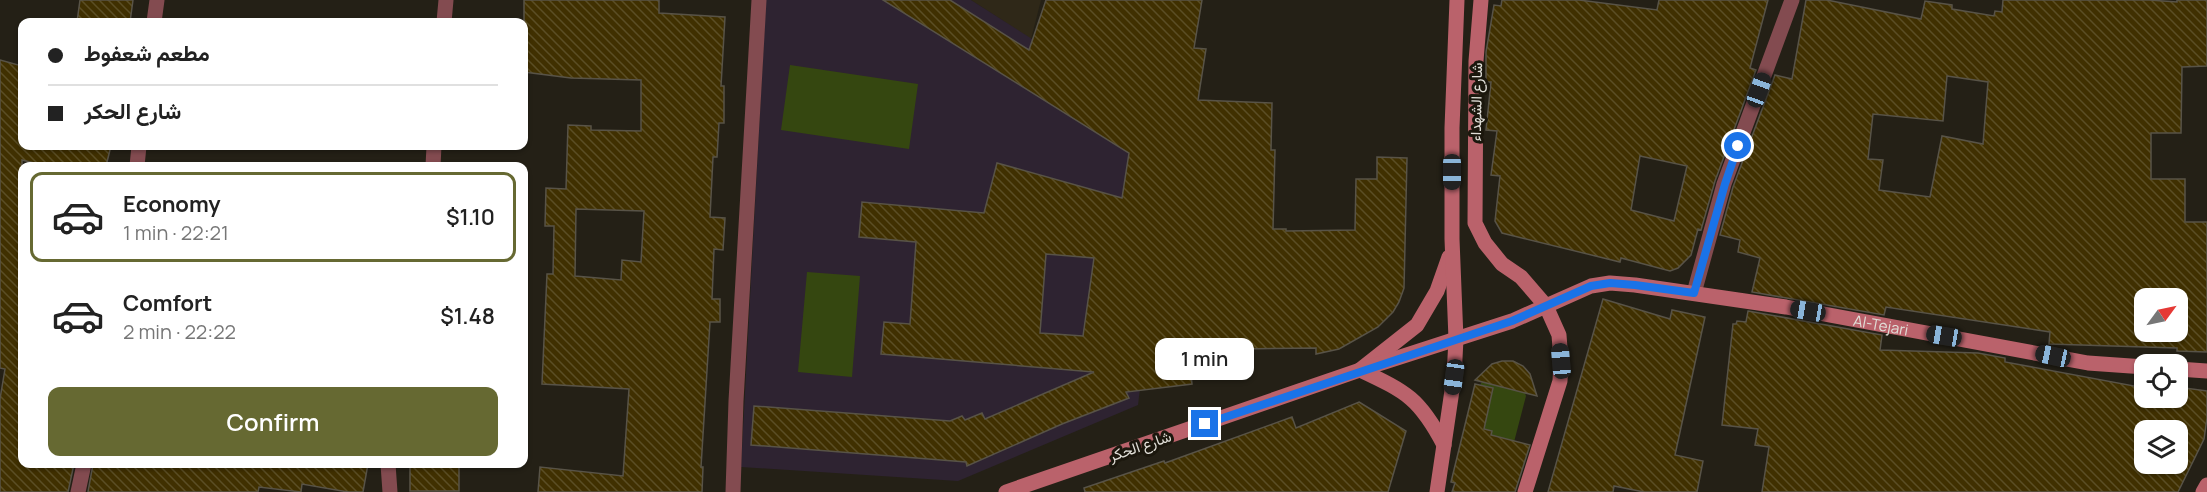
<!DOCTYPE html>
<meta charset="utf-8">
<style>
body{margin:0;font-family:Manrope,Vazirmatn,sans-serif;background:#f2f2f2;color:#222;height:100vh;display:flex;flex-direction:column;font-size:22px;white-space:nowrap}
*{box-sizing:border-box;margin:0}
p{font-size:20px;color:#767676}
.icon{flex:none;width:33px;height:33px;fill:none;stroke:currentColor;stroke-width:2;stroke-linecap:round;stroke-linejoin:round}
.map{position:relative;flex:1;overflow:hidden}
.panel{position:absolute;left:18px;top:162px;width:510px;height:306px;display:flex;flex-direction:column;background:#fff;border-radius:12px;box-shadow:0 2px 4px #0004}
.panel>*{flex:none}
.guide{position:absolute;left:18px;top:18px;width:510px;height:132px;border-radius:12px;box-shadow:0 2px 4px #0004;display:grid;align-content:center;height:132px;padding:0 30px;background:#fff}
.needle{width:39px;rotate:57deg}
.tools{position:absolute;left:2134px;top:288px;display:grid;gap:12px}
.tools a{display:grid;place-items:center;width:54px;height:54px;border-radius:12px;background:#fff;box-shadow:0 2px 4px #0004;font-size:30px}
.end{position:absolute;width:27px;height:27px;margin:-14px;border:8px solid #1a73e8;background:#fff;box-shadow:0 0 0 3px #fff}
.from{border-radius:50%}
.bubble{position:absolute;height:42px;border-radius:12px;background:#fff;box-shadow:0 2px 4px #0004;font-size:20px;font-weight:600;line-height:42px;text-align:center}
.car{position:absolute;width:18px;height:36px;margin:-18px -9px;border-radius:8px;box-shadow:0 0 4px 2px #0007;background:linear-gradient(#222 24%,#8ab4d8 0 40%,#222 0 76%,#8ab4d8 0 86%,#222 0)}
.guide b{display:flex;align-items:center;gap:21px;height:57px;font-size:22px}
.guide b+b{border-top:2px solid #e0e0e0}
.guide i{width:15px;height:15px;background:#222}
ul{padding:10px 0 0;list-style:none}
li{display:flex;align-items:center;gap:18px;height:90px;margin:0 12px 9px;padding:0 18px;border:3px solid transparent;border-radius:12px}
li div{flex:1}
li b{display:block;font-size:22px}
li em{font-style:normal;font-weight:600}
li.on{border-color:#666932}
li>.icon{width:54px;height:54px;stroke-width:1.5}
.action{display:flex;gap:12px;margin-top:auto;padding:12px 30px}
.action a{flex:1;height:69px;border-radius:12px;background:#666932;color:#fff;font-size:24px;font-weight:600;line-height:69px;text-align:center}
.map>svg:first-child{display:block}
</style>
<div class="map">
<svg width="2207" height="492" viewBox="0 0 2207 492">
<defs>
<pattern id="building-back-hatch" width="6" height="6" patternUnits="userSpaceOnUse" patternTransform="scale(1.5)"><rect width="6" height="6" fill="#403001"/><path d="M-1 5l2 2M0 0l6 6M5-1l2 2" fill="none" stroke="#5b4e25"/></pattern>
</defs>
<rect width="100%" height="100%" fill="#242016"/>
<!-- built -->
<path fill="#2f2818" d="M971,0H1041L1031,39Z"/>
<!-- education -->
<path fill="#2e2331" d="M766,0H971L1151,115L1170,141L1138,405L958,481L741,467Z"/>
<!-- garden -->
<path fill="#354710" d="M790,65L918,84L909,149L781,130Z
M807,272L860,276L852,377L798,372Z
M1494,373L1521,382L1526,396L1501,492H1454L1481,383Z"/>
<!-- building -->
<path fill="url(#building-back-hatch)" stroke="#585347" stroke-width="1.5" fill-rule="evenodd" d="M80,0H133L130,22H77Z
M524,0H659V13L725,17L721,86H724V123H719L717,157H713L710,217L725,218L723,250L714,249L712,299H720V322H710L701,467H703L702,492H538L540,467L623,476L629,389L542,384L547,274H553L554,226H545L546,188L566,189L568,125L591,126V130L641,131V80L571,78L524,72ZM576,209L644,211L641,262L622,260L621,280L575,276Z
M883,0H950L1029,50L1046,0H1202L1194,48L1206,49L1198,100L1272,103L1271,150H1275L1273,229H1286V231L1355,230L1356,179H1377V157L1407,158L1404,288L1399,302L1393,312L1378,327L1339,349L1316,354V348L1240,349L1241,355L1190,364L1192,384L1126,392L1129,398L1062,424L967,466L966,462L751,445L754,406L950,421L962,416L965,420L982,413L985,419L1094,372L881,354L884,322L910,324L916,242L859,237L862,202L984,213L997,163L1122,198L1129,153ZM1046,254L1094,258L1083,336L1040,333Z
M1502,0H1579L1657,10L1659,0H1768L1750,68L1756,70L1715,181L1701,230L1698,229L1691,255L1678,268L1670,271L1621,258L1620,262L1502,233L1495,221L1500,176L1491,175L1497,131L1486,130L1491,82H1486V52L1494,5L1501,6ZM1640,156L1687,166L1674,221L1631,210Z
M1806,0H1827L1921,19L1925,1L1952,5V9L1994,16L1995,11L2002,12L2003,0H2149L2177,2V0H2207V66L2182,67L2181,133H2151V179H2185V222H2207V352L2177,351V348L2049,344L2050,332L1886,307L1884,315L1752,292L1760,258L1738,252L1740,240L1720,235L1733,187L1775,75L1792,79ZM1947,76L1988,82L1983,144L1942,136L1930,197L1879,190L1883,160L1868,159L1873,114L1943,121ZM2145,298H2178V332H2145Z
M0,60L22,66V146H111L106,166H46L22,160V464H74L68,492H0V399L5,369L0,368Z
M1603,299L1670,319L1672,310L1705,317L1675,455L1703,461L1697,492H1644L1614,486L1613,492H1548Z
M1748,311L1882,335L1880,350L1978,353L2005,358V362L2145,388V398H2178V387L2207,391V418L2204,439L2178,492H1762L1769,447L1755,445L1758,429L1722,425L1733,324H1736L1737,321L1746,322ZM2145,430H2178V464H2145Z
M1502,361H1513L1523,366L1530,374L1537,396L1475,380L1492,364Z
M1475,384L1493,388L1484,429L1492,431L1491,435L1530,445L1515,492H1452L1455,483L1451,482Z
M1359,402L1406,431L1388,492H1085L1084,488L1164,461L1165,463L1292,417L1296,428Z
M93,464H368L363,492H348L302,484L301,492L259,487L258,492H88Z
M410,464H459V491H410Z"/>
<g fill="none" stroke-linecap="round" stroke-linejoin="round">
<!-- street -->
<path stroke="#834b50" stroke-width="15" d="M154,22L157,0
M444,22L446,0
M137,166L139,146
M433,166L434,146
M1694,293L1724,184L1792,0
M388,464L390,492
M78,492L84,464
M733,492L736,401L759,0"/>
<!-- secondary -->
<g stroke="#ba626b" stroke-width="15">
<path d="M1481,0L1476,61L1475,223L1485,243L1502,264L1521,277L1546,306L1559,335L1561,361L1560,381L1525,492"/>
<path d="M2178,369L2207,371"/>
<path d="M1444,445C1420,399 1407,392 1360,370L1417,325L1437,291L1449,257"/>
<path id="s1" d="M1006,492L1360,370L1512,321L1591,286L1610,283L1635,285L1786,307L2088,363L2145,367"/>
<path d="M1437,492L1454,377L1456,339L1452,239V128L1457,0"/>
<path d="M2203,492L2207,485"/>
</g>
</g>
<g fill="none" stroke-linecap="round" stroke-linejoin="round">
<!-- route -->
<path stroke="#1a73e8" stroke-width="8" d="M1205,424L1512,321L1591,286L1610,283L1635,285L1694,293L1725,184L1738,146"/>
</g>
<g text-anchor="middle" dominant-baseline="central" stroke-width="6" stroke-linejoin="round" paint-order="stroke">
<!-- street labels -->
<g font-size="15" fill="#e1dfd8" stroke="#1b170d">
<text transform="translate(1476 102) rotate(-89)">شارع الشهداء</text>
<text stroke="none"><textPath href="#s1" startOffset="914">Al-Tejari</textPath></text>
<text transform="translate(1140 446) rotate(-19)">شارع الحكر</text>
</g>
</g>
</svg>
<div class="tools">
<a><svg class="needle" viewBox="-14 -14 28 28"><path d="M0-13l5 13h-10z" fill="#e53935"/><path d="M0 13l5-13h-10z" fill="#767676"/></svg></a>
<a><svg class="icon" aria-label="locate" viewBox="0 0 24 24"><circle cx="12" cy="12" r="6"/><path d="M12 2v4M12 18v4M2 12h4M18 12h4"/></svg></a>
<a><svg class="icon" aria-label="layers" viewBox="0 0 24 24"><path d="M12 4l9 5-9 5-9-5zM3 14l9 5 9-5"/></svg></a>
</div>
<i class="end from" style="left:1738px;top:146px"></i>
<i class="end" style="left:1205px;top:424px"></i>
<div class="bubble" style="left:1155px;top:338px;width:99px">1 min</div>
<i class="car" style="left:1759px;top:90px;rotate:20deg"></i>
<i class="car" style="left:1452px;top:172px;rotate:180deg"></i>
<i class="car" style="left:1808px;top:311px;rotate:280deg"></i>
<i class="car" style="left:1944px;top:336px;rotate:280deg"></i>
<i class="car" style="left:2053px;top:356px;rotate:282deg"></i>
<i class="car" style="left:1561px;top:361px;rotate:355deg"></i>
<i class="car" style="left:1454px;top:377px;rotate:188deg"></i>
<div class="guide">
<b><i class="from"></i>مطعم شعفوط</b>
<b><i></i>شارع الحكر</b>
</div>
<section class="panel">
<ul>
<li class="on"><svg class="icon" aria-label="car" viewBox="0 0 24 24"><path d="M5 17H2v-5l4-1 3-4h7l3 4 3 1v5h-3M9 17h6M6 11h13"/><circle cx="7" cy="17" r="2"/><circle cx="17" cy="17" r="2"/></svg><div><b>Economy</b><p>1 min · 22:21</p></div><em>$1.10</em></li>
<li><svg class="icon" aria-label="car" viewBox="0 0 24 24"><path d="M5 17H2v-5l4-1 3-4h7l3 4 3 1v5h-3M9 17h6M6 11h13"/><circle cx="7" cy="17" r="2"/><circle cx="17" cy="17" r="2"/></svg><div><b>Comfort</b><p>2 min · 22:22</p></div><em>$1.48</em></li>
</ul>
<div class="action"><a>Confirm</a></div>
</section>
</div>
